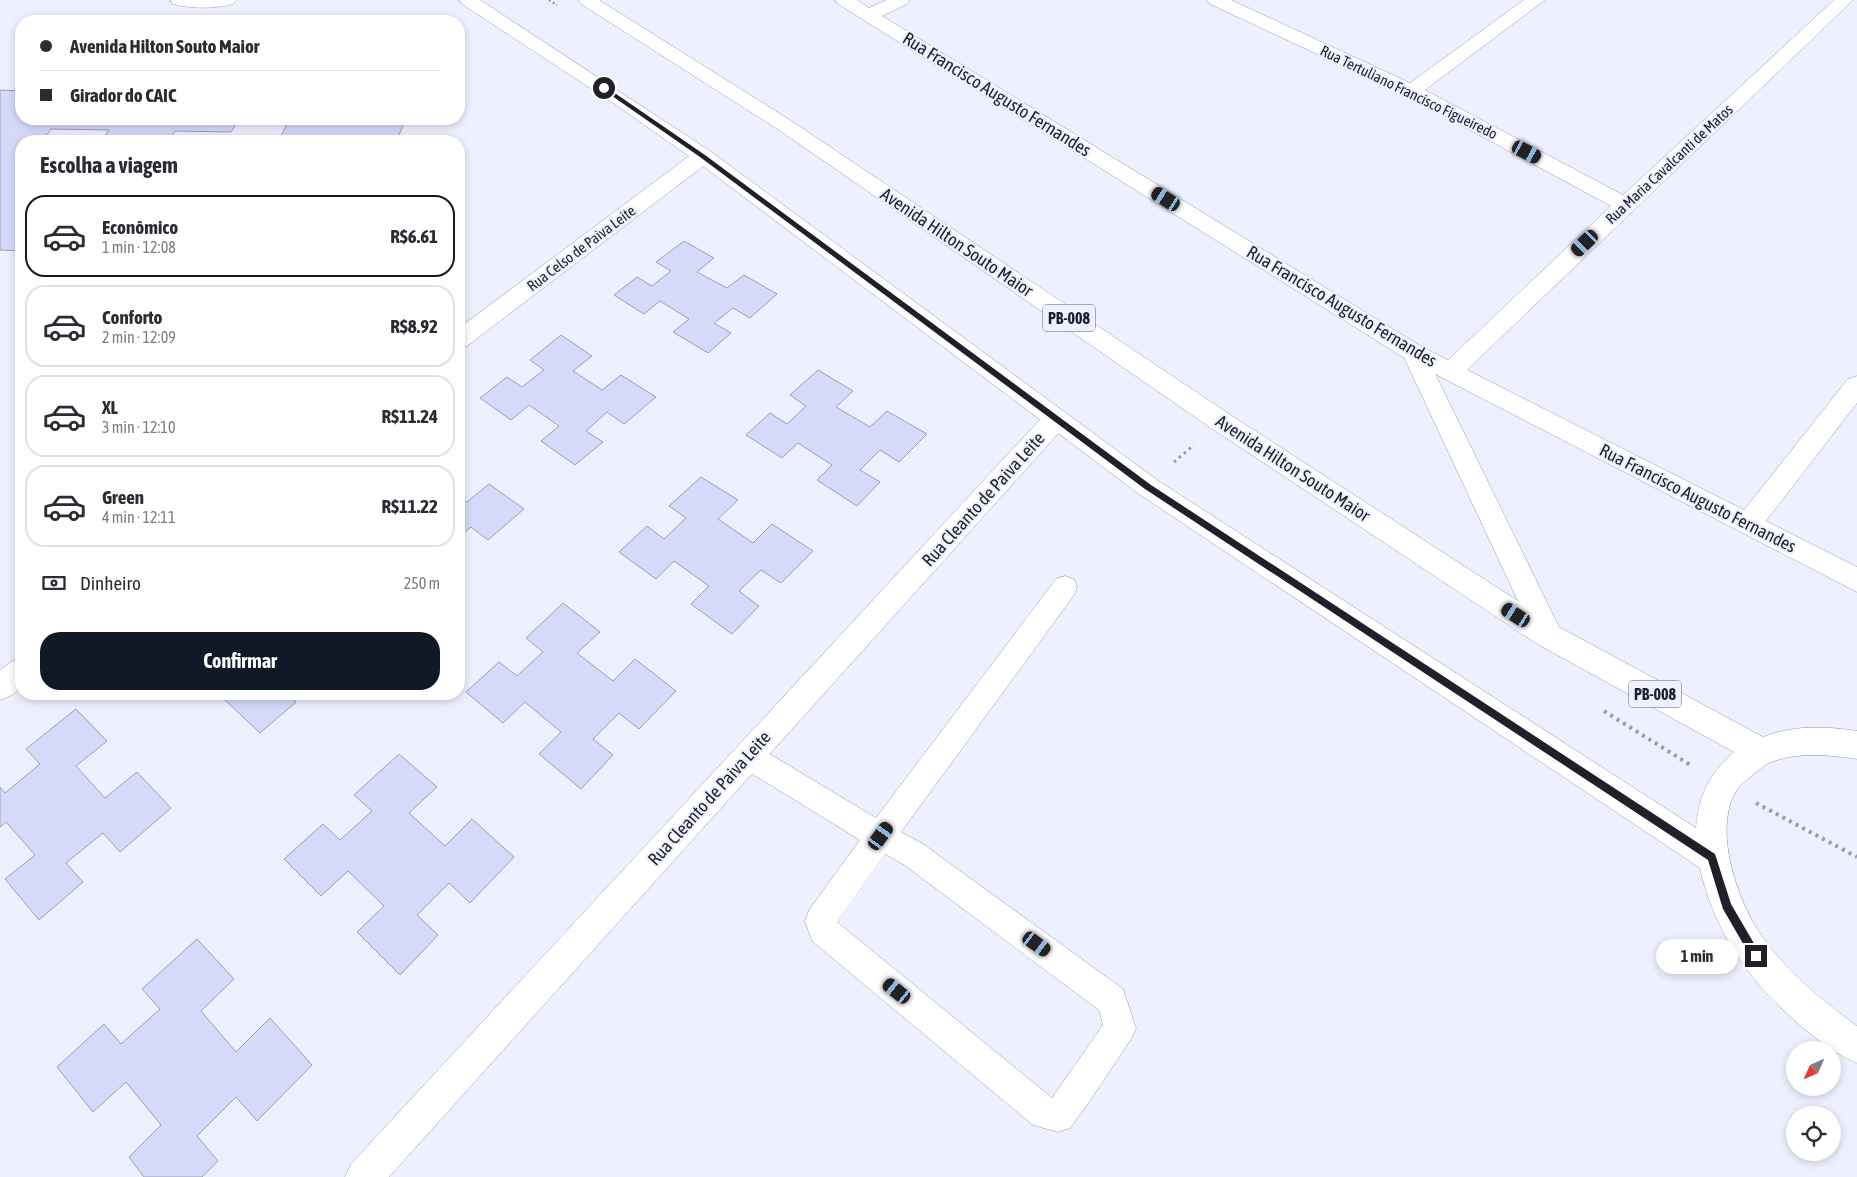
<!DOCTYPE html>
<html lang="pt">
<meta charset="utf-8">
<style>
body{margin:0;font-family:"Asap Condensed",sans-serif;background:#f7f7f7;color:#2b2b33;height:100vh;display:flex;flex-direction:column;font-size:19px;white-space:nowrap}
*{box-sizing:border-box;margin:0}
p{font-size:16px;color:#7c7c81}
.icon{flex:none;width:28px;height:28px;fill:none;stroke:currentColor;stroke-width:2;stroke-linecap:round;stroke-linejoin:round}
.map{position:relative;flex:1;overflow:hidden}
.panel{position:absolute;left:15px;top:135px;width:450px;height:565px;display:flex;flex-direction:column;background:#fff;border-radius:20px;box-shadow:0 2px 8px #0003}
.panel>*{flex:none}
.hud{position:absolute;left:15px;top:15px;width:450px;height:110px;border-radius:20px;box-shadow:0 2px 8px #0003;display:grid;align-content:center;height:110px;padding:0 25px;background:#fff}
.needle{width:32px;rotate:225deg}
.buttons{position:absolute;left:1786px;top:1041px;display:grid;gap:10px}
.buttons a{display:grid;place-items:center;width:55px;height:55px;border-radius:50%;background:#fff;box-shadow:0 2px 8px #0003;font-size:25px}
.end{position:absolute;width:22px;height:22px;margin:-11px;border:6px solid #1f2029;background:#fff;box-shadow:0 0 0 2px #fff}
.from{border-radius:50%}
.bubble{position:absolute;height:35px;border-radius:18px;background:#fff;box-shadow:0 2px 8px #0003;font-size:16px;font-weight:700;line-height:35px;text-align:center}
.car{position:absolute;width:15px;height:30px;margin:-15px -8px;border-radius:6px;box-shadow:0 0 4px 1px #0007;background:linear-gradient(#222 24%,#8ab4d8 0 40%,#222 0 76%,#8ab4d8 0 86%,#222 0)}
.hud b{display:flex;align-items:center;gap:18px;height:48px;font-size:19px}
.hud b+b{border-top:1px solid #e1e1e2}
.hud i{width:12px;height:12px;background:#2b2b33}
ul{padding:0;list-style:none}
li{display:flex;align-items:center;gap:15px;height:82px;margin:0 10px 8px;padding:0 15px;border:2px solid #e1e1e2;border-radius:20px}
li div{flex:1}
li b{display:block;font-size:19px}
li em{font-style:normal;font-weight:700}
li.on{border-color:#111827}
li>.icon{width:45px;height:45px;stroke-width:1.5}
h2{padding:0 25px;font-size:22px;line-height:60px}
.pay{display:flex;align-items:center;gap:12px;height:55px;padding:0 25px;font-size:19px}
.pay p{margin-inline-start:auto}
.action{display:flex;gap:10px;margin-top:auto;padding:10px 25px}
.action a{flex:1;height:58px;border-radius:20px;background:#111827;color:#fff;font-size:20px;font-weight:700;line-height:58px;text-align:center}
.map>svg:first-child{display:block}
</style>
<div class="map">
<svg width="1857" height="1177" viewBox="0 0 1857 1177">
<rect width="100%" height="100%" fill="#eef0ff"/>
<!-- building -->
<path fill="#d5dafb" stroke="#9b9eb4" d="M0,90L21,91V119H239L231,132L175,131L169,141H101L109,130L51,129L42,141H21V251L0,250Z
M290,119H406L398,137L344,136L341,141H278Z
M684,241L714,258L697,272L727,288L744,275L777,294L750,318L733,308L714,323L731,333L708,353L673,332L689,319L660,301L644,314L614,295L637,277L652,286L671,271L656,262Z
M561,335L592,356L573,371L602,390L621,375L656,397L624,424L607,412L586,431L603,442L575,465L541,441L559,426L529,405L511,420L480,398L507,377L522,387L544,370L530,360Z
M818,370L853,391L836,407L870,427L887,411L927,434L899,462L880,450L860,470L880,482L857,506L817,480L832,465L798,443L782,458L746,435L770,413L787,424L806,406L790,395Z
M701,477L738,500L718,519L753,543L772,524L813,551L781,583L761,570L739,591L759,606L732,634L691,604L709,586L674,561L656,579L619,552L647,526L664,539L686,518L669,506Z
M489,484L524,509L488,540L471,527L459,537V496L467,502Z
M563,603L600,632L577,653L613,681L635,659L676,691L639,729L619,713L593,739L613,755L581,789L539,754L561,732L525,702L503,723L466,692L499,662L517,676L543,652L526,638Z
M232,694H287L296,702L260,733L225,700Z
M76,709L107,741L76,766L105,798L137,772L171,808L120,852L103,833L66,863L83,882L39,920L5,879L35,855L6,822L0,827V787L5,793L40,764L26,749Z
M399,754L437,787L409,813L445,846L472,819L514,857L470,903L449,883L417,915L438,935L400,975L357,932L384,906L348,871L321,896L284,859L323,824L340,840L372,811L354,795Z
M197,939L234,979L201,1011L236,1052L270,1018L312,1065L257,1121L236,1097L197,1136L218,1161L202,1177H144L129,1157L161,1125L126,1082L93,1112L57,1067L104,1024L121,1044L160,1009L142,989Z"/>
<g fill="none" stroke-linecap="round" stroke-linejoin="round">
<defs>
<path id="lane" d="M1065,576L1074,579L1077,587L1074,595L901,832L923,844L1123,989L1136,1028L1131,1039L1087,1105L1070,1128L1058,1132L1033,1125L812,941L805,921L809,910L860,840L738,765L734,756L738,747L748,743L758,747L876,818L1056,579ZM885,854L903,864L1099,1010L1103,1025L1052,1098L837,922Z"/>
<path id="street" d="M835,0H857L869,8L887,0H910L907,4L882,16L1422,347L1448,360L1611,206L1405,95L1210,4L1207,0H1231L1410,83L1524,0H1545L1425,90L1623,195L1834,0H1853L1467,370L1744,510L1848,379L1857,376V403L1766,521L1857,567V592L1406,359L838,4Z
M1055,410L1064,413L1067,420L1064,427L389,1177H345L351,1164L1046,413Z"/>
<path id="secondary" d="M703,149L710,151L713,156L710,161L467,346L459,348V328L696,151Z
M21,658V688L10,696L0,700V670L11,662Z"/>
<path id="primary" d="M170,0H236L233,4C214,9 192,9 173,4Z
M459,0H480L710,151L1157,480L1696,828C1699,795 1709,774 1734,752L1539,645L1211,428L779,130L581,4L578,0H599L793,122L1229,414L1518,601L1402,353L1406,347L1414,344L1422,347L1559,627L1763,737C1794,725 1825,726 1857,731V759C1830,755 1801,752 1774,761C1765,764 1757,771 1749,778C1746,781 1741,784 1738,788C1713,824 1734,888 1753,922C1778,965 1818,998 1857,1026V1063C1835,1054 1819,1041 1801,1026C1751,984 1714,932 1700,868L1139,494L696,161L613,103L462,4Z"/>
</defs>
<!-- lane casing -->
<use href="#lane" stroke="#989bb1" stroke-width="1"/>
<!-- street casing -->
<use href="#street" stroke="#989bb1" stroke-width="1"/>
<!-- secondary casing -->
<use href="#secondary" stroke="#989bb1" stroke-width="1"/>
<!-- primary casing -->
<use href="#primary" stroke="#989bb1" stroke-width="1"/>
<!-- path-far2 -->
<path stroke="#9a9ca8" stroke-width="2.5" stroke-dasharray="2 2.5" stroke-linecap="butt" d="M549,0L557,5"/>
<!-- path-far1 -->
<path stroke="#9a9ca8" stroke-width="3" stroke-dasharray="2.5 4" stroke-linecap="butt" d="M1174,462L1194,445"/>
<!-- path -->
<path stroke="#9a9ca8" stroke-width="4" stroke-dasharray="3 4.5" stroke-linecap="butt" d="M1604,711L1692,766
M1756,803L1857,857"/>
<!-- lane -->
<use href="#lane" fill="#fff" fill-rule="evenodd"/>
<!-- street -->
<use href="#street" fill="#fff" fill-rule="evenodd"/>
<!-- secondary -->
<use href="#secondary" fill="#fff" fill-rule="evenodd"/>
<!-- primary -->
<use href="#primary" fill="#fff" fill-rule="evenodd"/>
</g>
<!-- route -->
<path fill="#1f2029" d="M602,87H606L705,155L1151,485L1715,854L1731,904L1759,952V959H1752L1723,909L1708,860L1145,489L700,157L602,89Z"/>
<g text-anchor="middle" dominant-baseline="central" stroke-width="4.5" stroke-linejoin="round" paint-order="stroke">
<!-- far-street labels -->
<g font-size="15" fill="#1f2029" stroke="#eef0ff">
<text transform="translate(1409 92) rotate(26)">Rua Tertuliano Francisco Figueiredo</text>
<text transform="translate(1669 164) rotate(-43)">Rua Maria Cavalcanti de Matos</text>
<text transform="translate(581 248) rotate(-37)">Rua Celso de Paiva Leite</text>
</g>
<!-- shield labels -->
<g fill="#eef0ff" stroke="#5d5e69" stroke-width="1">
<rect x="1043" y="304.5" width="52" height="27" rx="4"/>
<rect x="1629" y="680.5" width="52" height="27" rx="4"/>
</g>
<g font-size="16" font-weight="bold" fill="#1f2029">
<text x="1069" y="318">PB-008</text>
<text x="1655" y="694">PB-008</text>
</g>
<!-- street labels -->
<g font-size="18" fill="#1f2029" stroke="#eef0ff">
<text transform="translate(997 94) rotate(32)">Rua Francisco Augusto Fernandes</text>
<text transform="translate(957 242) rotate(34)">Avenida Hilton Souto Maior</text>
<text transform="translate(1342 306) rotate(31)">Rua Francisco Augusto Fernandes</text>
<text transform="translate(1293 468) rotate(33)">Avenida Hilton Souto Maior</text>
<text transform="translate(1698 498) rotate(27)">Rua Francisco Augusto Fernandes</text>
<text transform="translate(983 499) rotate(-48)">Rua Cleanto de Paiva Leite</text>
<text transform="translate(709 798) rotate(-48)">Rua Cleanto de Paiva Leite</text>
</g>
</g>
</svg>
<div class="buttons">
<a><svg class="needle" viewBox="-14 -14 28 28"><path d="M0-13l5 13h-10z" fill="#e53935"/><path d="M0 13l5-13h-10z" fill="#7c7c81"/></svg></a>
<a><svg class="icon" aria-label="locate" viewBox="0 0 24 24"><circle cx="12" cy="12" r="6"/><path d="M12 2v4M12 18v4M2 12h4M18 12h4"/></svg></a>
</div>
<i class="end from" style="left:604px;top:88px"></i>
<i class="end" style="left:1756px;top:956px"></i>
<div class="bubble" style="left:1656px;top:939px;width:82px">1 min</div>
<i class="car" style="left:1527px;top:152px;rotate:118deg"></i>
<i class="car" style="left:1166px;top:199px;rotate:302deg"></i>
<i class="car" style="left:1585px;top:243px;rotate:226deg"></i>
<i class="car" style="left:1516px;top:615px;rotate:303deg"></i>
<i class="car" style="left:881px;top:836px;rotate:36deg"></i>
<i class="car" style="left:1037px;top:944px;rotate:126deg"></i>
<i class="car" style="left:897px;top:991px;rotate:309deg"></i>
<div class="hud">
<b><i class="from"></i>Avenida Hilton Souto Maior</b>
<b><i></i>Girador do CAIC</b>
</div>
<section class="panel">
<h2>Escolha a viagem</h2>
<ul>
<li class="on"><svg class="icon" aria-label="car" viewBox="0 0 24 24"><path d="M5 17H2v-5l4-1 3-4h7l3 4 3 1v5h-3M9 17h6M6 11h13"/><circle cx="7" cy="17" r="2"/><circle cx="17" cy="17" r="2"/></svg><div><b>Econômico</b><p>1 min · 12:08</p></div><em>R$6.61</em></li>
<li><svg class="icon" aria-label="car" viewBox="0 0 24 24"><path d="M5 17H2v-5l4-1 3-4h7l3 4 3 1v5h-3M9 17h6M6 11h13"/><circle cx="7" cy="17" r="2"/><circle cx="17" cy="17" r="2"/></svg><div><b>Conforto</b><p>2 min · 12:09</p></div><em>R$8.92</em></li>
<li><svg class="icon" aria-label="car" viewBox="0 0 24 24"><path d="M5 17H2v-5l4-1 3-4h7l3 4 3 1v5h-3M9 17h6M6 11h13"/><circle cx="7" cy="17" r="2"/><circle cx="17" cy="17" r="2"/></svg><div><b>XL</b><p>3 min · 12:10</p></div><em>R$11.24</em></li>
<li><svg class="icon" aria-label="car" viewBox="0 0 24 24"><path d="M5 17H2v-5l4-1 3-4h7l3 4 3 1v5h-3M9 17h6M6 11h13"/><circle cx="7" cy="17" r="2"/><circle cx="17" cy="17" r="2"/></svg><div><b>Green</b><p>4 min · 12:11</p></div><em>R$11.22</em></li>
</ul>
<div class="pay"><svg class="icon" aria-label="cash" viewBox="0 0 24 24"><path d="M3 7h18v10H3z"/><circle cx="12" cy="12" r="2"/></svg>Dinheiro<p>250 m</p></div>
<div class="action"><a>Confirmar</a></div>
</section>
</div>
